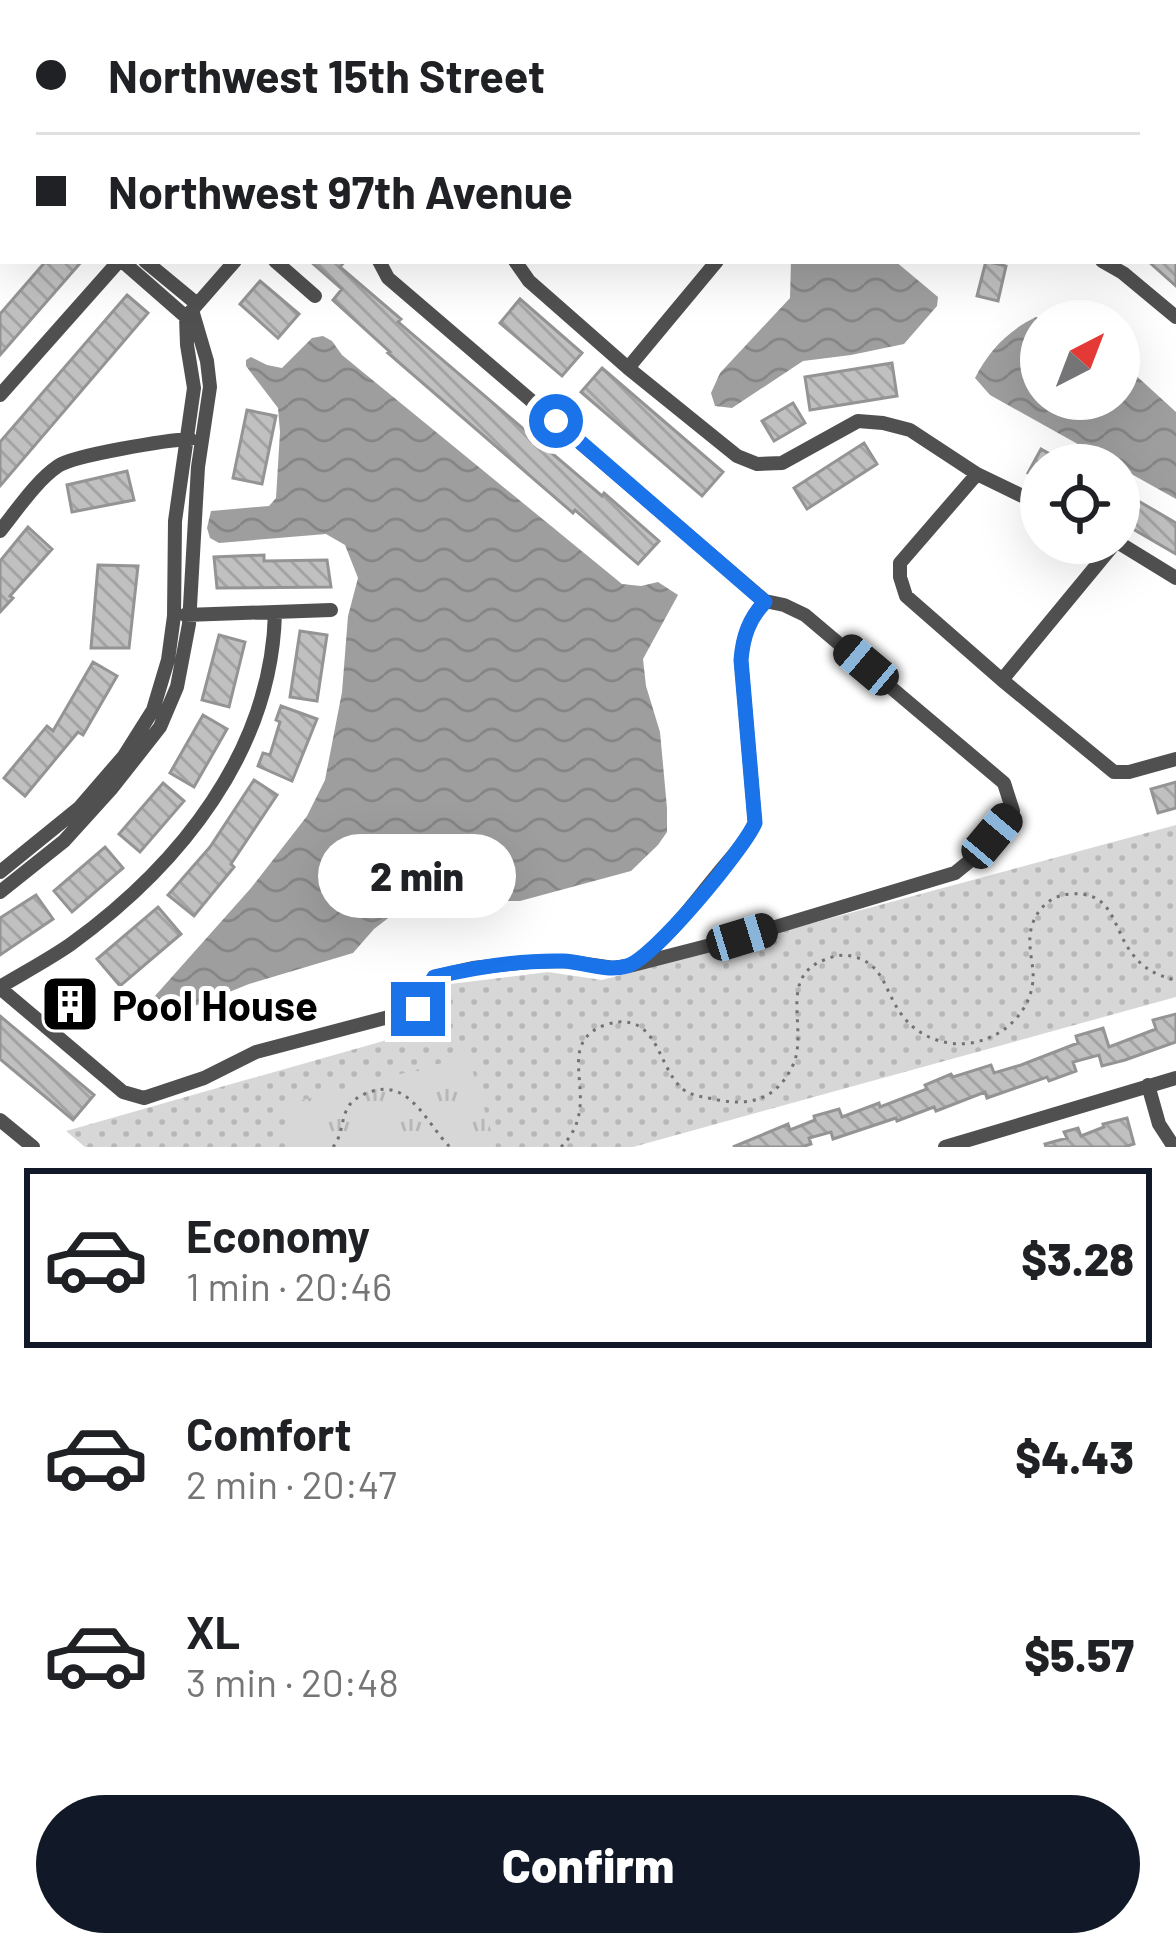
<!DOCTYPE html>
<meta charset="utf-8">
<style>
body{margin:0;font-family:Barlow,sans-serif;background:#f6f6f6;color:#202124;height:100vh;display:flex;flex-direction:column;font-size:45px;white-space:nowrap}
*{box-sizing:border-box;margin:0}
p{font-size:39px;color:#757577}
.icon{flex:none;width:66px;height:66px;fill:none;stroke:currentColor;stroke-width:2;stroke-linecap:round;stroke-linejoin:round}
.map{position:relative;height:1147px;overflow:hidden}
.details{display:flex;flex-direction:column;background:#fff;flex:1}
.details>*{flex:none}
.guide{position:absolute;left:0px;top:0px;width:1176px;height:264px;box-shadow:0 12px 48px #0002;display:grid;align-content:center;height:264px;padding:0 36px;background:#fff}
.needle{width:78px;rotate:42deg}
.tools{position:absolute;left:1020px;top:300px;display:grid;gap:24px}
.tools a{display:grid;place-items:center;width:120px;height:120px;border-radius:50%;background:#fff;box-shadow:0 12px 48px #0002;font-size:60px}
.end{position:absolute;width:54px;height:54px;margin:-27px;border:15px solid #1a73e8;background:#fff;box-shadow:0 0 0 6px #fff}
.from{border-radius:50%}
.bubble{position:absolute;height:84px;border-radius:42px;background:#fff;box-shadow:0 12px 48px #0002;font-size:39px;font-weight:800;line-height:84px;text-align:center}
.car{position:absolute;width:36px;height:72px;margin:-36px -18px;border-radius:15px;box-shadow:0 0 9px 3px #0007;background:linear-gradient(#222 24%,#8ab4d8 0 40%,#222 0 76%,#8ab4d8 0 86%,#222 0)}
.guide b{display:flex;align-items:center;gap:42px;height:114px;font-size:45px}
.guide b+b{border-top:3px solid #e0e0e0}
.guide i{width:30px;height:30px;background:#202124}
ul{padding:21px 0 0;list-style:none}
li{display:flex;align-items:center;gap:36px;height:180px;margin:0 24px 18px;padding:0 12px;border:6px solid transparent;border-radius:0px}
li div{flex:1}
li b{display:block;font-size:45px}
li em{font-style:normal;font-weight:800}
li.current{border-color:#111827}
li>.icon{width:108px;height:108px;stroke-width:1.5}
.button{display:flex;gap:24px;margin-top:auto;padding:24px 36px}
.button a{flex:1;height:138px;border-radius:72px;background:#111827;color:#fff;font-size:48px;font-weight:800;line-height:138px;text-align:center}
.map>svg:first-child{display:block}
</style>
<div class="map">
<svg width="1176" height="1147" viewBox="0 0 1176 1147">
<defs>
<pattern id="grass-dots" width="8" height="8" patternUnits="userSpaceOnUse" patternTransform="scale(3)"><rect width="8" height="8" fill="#d7d7d7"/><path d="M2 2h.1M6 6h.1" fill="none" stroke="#b7b7b7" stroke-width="1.8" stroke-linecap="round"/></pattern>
<pattern id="park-tufts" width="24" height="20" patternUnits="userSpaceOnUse" patternTransform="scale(3)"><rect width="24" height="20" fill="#d7d7d7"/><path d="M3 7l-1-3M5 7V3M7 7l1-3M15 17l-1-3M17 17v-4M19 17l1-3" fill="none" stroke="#b7b7b7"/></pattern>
<pattern id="water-waves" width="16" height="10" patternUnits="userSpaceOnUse" patternTransform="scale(3)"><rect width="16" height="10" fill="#9e9e9e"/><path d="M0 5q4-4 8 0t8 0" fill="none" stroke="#868686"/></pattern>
<pattern id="building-back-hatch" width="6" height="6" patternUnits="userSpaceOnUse" patternTransform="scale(3)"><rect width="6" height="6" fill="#c0c0c0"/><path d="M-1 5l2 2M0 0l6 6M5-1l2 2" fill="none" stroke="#a3a3a3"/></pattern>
</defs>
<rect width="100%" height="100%" fill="#fff"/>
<!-- grass -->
<path fill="url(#grass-dots)" d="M0,0H105L103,3H3V121L0,124Z
M1176,825V997L633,1147H85L66,1131L422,1030L442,985L548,972L602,980Z"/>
<!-- park -->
<path fill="url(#park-tufts)" d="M468,1056L496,1147H291L284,1105Z"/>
<!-- water -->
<path fill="url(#water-waves)" d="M791,261H895L938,297L937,306L904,344L851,355L803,361L732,408L715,406L711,393L720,373L790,298Z
M1036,317L1055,321H1041V399H1119V360L1176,412V499L990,395L975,378C989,350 1009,330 1036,317Z
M323,336L332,341L342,355L622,584L641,586L658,582L678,595L643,659L646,686L660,732L667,808V832L658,845L631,871L520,901H472L436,890L404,906L374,929L353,953L249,984L158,1021L144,1013L146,1006L251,888L307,816L325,780L342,692L348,616L358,578L345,545L326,534L219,543L210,538L207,528L211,511L269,506L276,498L280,432L278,408L246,366V360L251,357L267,365L282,368L312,338Z"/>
<!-- building -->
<path fill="url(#building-back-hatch)" stroke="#949494" stroke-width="3" d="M46,261H82L0,355V314Z
M310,261H345L340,267L401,319L398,322L602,496L604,493L659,541L638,564L575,510L573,513L388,353L390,352L333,300L342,289Z
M986,261L1006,266L998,301L977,296Z
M1148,261H1176V286Z
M260,281L299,314L278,338L240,304Z
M127,295L148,313L0,486V442Z
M520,299L582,353L562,376L500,323Z
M892,363L897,396L810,410L805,377Z
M602,368L723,472L702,496L581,392Z
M793,403L805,423L774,441L762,421Z
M247,410L276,416L262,484L233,478Z
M864,443L877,464L807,509L794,488Z
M1041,449L1070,465H1041V480L1028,473Z
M127,471L134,500L72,512L67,485Z
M1128,495L1176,523V554L1119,521V512Z
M28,527L52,549L10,596L13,598L0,612V561Z
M264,555V561L327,560L331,587L217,588L214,557Z
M98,565L138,566L129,648H91Z
M300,631L327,635L317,701L290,697Z
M219,635L245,642L229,707L202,700Z
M93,662L117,676L83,735L78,732L25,796L4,778L47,726L53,731Z
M281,706L317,719L292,781L258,766L263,753L270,755L280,722L276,720Z
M203,715L227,729L194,787L170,773Z
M254,780L277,795L231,864L234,867L194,916L168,895L210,847Z
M1176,782V808L1158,813L1151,789Z
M163,783L184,801L140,852L119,834Z
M105,847L123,868L72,912L54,891Z
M36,895L53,919L0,955V918Z
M158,907L181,934L120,986L97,959Z
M54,984L64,986L68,995L79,1005L88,1006L94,1017L86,1024L77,1022L62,1002L51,1001L48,992Z
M1176,1014V1042L1125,1060L1102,1066L1099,1055L1073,1062L1076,1071L1049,1081L1047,1077L987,1098L985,1092L936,1111L934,1107L897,1121L896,1118L833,1139L831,1132L809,1138L811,1144L802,1147H733L788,1124L790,1130L815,1120L814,1116L839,1109L842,1117L879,1103L880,1107L927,1089L925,1085L951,1074L953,1077L991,1065L994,1073L1021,1065L1078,1043L1076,1036L1103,1028L1109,1047L1156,1029L1153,1020Z
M0,1016L94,1095L73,1120L0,1059Z
M1127,1118L1134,1144L1124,1147H1046L1045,1144L1067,1138L1064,1132L1078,1128L1081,1136L1104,1127L1103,1124Z"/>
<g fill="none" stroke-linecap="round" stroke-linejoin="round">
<defs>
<path id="major" d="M163,3L165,0
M195,3L198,0
M0,197L3,194
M0,234L3,230"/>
</defs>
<!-- major casing -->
<use href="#major" stroke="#dbdbdb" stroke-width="24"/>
<!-- path -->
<path stroke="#727272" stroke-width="3" stroke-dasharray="3 6" stroke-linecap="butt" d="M333,1147C344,1134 340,1116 351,1103C358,1096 368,1092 377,1090C412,1083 429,1127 450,1147
M561,1147C603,1106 558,1056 593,1031C600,1026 610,1023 618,1022C660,1019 658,1070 684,1090C694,1097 706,1097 718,1100C752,1106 777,1099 793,1065C809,1030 777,978 824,960C833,956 842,954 851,956C885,963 884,992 902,1015C920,1040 955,1050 983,1040C1009,1032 1031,1008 1033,980C1034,968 1030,956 1030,944C1028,919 1045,895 1071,894C1114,891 1112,927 1131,952C1142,968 1157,976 1176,980"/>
<!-- minor -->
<path stroke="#505050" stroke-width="14" d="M179,0L183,3
M920,0L924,3
M950,0L954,3
M454,3L456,0
M560,3L563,0
M766,3L767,0
M1173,187L1176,189
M1173,212L1176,215
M122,261L186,317
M145,261L197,304
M275,261L315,296
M515,261L529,281L628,368L737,456L757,464L782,463L858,421L883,423L910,430L977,474L1041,505
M1102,261L1123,273L1176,317
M628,368L717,261
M0,395L119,261
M977,474L900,563V577L906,596L1002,680L1114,772H1129L1176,759
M0,531C17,510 36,481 58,466C74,455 168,440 190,439
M1119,543L1176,578
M185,615L331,610
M1002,680L1115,543
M0,872L79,808L124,756L153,710L168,660L174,616L175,521L194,388L187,345L186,317L235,261
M0,892L64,841L112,788L160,727L177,687L189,624L198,467L210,387L207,361L192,310
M640,959C670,936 692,905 716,876C730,858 746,843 755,823L741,660C743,636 749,619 765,601
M0,987C23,973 48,960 71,944C180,865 272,751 275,612
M0,988L123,1092L144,1098L204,1078L256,1052L419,1009L434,977L473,968L529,962L565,961L614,968L633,965L742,937L955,873L971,860L1013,811L1004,783L805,615L784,605L765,601L388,278L379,261
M1148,1085L1159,1124L1174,1147
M0,1120L33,1147
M945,1147L1176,1078"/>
<!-- major -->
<use href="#major" stroke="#000" stroke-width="18"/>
</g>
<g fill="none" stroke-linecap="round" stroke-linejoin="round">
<!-- route -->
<path stroke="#1a73e8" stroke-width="15" d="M418,1009L434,977C476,967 519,960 563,961C584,962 606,972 627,966C654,958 743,850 755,823L741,660C743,636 749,619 765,602L556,421"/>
</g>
<!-- icons -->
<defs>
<symbol id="building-square" viewBox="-11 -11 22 22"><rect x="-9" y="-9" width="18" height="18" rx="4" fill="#000" stroke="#fff"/><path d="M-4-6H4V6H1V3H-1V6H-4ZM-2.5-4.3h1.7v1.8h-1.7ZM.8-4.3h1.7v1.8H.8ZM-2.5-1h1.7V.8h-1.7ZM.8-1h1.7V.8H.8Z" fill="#fff"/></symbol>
</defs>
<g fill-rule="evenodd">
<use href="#building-square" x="37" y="971" width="66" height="66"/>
</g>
<g text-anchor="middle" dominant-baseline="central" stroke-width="10" stroke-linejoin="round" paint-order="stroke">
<!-- poi labels -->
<g font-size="42" font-weight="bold" fill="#000" stroke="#fff" text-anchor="start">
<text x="112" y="1004">Pool House</text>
</g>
</g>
</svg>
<div class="tools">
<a><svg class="needle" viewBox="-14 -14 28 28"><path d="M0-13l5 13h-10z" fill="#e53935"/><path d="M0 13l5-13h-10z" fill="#757577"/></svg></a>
<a><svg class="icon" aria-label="locate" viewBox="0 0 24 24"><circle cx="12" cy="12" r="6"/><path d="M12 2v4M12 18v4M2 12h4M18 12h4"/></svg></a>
</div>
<i class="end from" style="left:556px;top:421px"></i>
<i class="end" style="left:418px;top:1009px"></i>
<div class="bubble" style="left:318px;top:834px;width:198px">2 min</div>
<i class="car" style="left:866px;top:665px;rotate:310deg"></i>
<i class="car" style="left:992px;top:836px;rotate:40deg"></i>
<i class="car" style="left:742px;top:937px;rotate:73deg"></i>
<div class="guide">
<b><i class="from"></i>Northwest 15th Street</b>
<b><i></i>Northwest 97th Avenue</b>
</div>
</div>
<section class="details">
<ul>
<li class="current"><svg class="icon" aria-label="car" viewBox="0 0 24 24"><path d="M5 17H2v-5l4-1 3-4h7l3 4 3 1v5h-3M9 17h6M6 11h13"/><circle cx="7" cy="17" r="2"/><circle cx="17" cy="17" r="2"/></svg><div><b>Economy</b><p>1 min · 20:46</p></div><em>$3.28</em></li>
<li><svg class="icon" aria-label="car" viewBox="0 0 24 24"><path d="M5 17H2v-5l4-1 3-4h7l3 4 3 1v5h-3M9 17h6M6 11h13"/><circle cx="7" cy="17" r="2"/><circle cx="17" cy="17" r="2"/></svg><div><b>Comfort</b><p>2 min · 20:47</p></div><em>$4.43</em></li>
<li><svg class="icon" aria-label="car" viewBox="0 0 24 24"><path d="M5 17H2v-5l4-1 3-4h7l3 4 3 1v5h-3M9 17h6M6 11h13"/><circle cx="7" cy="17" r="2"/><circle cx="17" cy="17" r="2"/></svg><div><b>XL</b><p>3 min · 20:48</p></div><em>$5.57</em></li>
</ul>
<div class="button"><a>Confirm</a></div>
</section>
